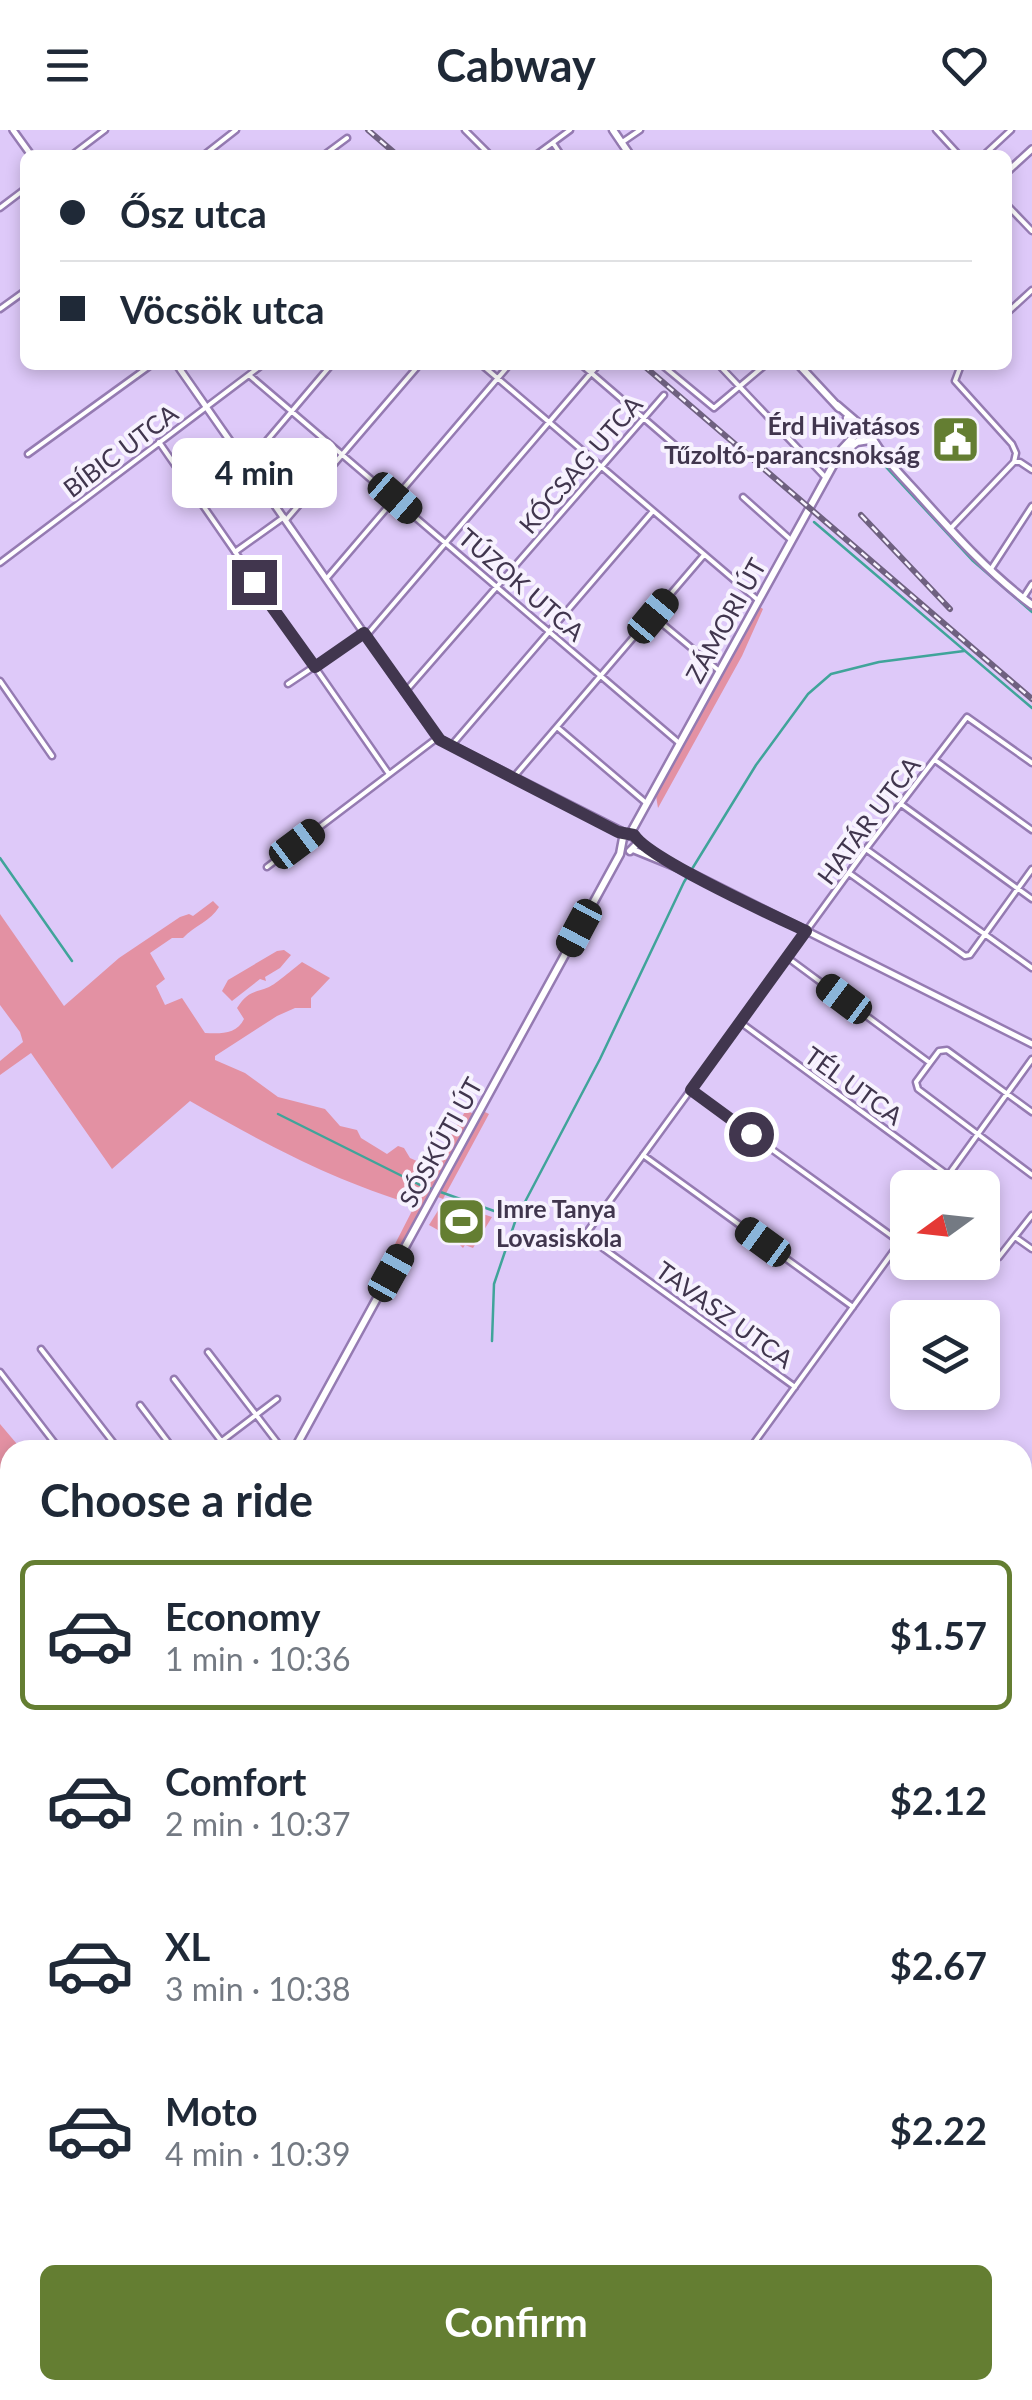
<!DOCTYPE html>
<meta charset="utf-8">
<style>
body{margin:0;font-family:Lato,sans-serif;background:#f6f6f7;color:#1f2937;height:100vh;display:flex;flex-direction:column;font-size:38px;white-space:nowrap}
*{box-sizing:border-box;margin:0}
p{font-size:32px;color:#747a83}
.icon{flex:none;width:55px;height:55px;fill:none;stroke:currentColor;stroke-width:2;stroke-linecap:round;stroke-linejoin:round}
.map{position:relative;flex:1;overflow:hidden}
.details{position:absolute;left:0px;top:1310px;width:1032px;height:960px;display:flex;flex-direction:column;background:#fff;border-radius:30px 30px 0 0;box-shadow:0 5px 15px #0003}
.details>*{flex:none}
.top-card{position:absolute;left:20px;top:20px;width:992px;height:220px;border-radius:15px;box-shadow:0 5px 15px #0003;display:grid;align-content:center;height:220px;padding:0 40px;background:#fff}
.needle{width:65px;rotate:255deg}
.fabs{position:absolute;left:890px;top:1040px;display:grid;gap:20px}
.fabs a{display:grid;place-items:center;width:110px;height:110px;border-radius:15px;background:#fff;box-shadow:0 5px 15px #0003;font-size:50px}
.end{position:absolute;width:45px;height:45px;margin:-22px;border:12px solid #41364e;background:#fff;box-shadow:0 0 0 5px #fff}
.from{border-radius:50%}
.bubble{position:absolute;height:70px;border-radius:15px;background:#fff;box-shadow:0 5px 15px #0003;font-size:32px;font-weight:700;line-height:70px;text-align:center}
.car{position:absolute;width:30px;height:60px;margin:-30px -15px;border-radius:12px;box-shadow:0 0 8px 2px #0007;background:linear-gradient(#222 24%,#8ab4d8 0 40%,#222 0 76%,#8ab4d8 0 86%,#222 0)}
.top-card b{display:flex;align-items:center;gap:35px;height:95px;font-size:38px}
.top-card b+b{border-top:2px solid #e0e1e3}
.top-card i{width:25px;height:25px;background:#1f2937}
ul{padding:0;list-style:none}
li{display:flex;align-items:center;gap:30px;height:150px;margin:0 20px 15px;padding:0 20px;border:5px solid transparent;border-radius:15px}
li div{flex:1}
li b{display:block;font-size:38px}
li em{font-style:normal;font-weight:700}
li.on{border-color:#647e32}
li>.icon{width:90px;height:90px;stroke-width:1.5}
h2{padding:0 40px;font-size:45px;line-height:120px}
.action{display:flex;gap:20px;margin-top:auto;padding:20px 40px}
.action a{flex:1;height:115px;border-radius:15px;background:#647e32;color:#fff;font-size:40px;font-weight:700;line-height:115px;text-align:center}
header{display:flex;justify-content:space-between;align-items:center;height:130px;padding:0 40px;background:#fff;font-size:45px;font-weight:700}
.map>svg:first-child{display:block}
</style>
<header><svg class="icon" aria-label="menu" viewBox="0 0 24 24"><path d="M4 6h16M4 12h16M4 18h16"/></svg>Cabway<svg class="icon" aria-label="heart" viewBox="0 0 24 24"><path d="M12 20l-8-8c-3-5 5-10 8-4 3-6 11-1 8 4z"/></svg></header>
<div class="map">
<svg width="1032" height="2270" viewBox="0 0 1032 2270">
<rect width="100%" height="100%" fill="#dec9f9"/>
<!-- green -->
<path fill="#e391a3" d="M759,476L763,479L742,526L658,678L656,666Z
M213,771L219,777C211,791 194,796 183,808H172L150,823L165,849L156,856L165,875L182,868L205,903C221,904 237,904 244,889L237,878C248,861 254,863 269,857C276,854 293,839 302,832L330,848L311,868V878H295L277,886L215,926V930L245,943L278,967L325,979L340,996L357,1000L361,1008L387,1024L398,1016L404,1018L410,1028L428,1036L439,1026L466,980L479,987L483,981L489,984L443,1069L430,1064L400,1119L394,1116L415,1075C330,1049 267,1015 190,971L112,1039L31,923L0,945V931L23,912L20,902L0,875V784L64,876L119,828L180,787L189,784L193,786Z
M284,820L291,825L280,838L265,847L266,851L260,849L232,871L222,861L228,850L277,821Z
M444,1071L492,1087L473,1118L465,1115L463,1118L454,1109L429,1095Z
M0,1294L22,1320H10V1856L7,1862L10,1883L0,1879Z
M10,2251V2260H473L461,2263L464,2270H0V2260Z"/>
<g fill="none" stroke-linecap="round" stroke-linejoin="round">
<!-- stream -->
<path stroke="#40a49a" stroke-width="2.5" d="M873,323L972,430L1032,482
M814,392L1032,578
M0,728L72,831
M278,984L418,1054L514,1088
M492,1211L494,1154L516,1089L600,929L684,752L756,635L808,564L831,544L879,532L964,521
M1022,1506L1032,1493
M499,2263L507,2270
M36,2270L41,2266
M456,2270L489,2260"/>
<defs>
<path id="minor" d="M465,0L490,25
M936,0L959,25
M553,13L561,25
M621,13L640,0
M72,25L105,0
M204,25L236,0
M324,25L347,8
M536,25L570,0
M984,25L1011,0
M1008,76L1032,101
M0,78L25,59
M0,179L25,161
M1008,182L1032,160
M482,235L759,471
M582,235L691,329
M662,235L714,278L765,235
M719,235L826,348
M961,235L955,251L1012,314L1016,323L1014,332
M249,245L678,612
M159,312L389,644
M28,324L151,235
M1014,332H1020L1032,340
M247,334L331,235
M743,367L791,410
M286,390L419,235
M952,397L1014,332
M235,422L284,387
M0,433L262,235
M991,439L1032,376
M327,448L509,235
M1023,468L1032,454
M653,486L718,540
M366,506L598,235
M0,551L52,626
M288,554L363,504
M405,562L664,265
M557,597L645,672
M451,616L653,381
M935,630L1032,700
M513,648L704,425
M901,674L1032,769
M866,719L1032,838
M267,737L437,608
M849,743L965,826L970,825L1032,739
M788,828L930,933L939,921L947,920L1032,982
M740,892L948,1045
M930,933L916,952L918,959L1032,1045
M691,961L900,1112
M643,1025L853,1177
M939,1058L1032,929
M1015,1107L1032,1119
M999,1127L1032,1085
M41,1219L119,1320
M208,1222L283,1320
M0,1242L60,1320
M174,1249L228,1320
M795,1257L585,1105L866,719L967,587L1032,633
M140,1275L174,1320
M210,1320L277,1269
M749,1320L908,1101
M0,1632L10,1630
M1022,2035L1032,2015
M0,2105L10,2110
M0,2211L10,2196
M0,2220L10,2226
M0,2258L10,2249
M875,2260L876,2270"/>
<path id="tertiary" d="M13,0L31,25
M1008,41L1032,19
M177,235L437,608L627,704
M639,712L655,724
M634,720L693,744L1032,914
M1022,2059L1032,2051
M892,2270L897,2260"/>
<path id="secondary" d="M613,0L630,25
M799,235L839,278
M837,275L858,293L867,296L871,303L869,310L857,312L844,322
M847,288L855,300
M871,306C884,329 903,347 920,366C955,405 990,444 1032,475
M630,704L842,319L855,305
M294,1320L620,724L623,708L630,704L639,712L630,721
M0,1860L10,1842"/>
</defs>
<!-- minor casing -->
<use href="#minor" stroke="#957bb2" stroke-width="9"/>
<!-- tertiary casing -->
<use href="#tertiary" stroke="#957bb2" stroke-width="10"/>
<!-- secondary casing -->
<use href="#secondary" stroke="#957bb2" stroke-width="11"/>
<!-- minor -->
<use href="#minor" stroke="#fff" stroke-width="4"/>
<!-- tertiary -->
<use href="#tertiary" stroke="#fff" stroke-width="5"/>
<!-- secondary -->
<use href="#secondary" stroke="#fff" stroke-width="6"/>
<defs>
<path id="rail" d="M368,0L397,25
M643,235L1032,569
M861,385L950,479"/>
</defs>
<!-- rail casing -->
<use href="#rail" stroke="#6f6180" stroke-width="6"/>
<!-- rail -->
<use href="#rail" stroke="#f7f2fe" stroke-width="2.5" stroke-dasharray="8" stroke-linecap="butt"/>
</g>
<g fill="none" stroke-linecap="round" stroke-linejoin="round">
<!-- route -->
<path stroke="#41364e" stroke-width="12" d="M254,452L315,537L364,503L440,610L618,702L634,705C649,729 774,786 806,801L691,960L751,1004"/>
</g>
<!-- icons -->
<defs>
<symbol id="civic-square" viewBox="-11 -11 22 22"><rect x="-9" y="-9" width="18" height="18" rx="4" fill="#647e32" stroke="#f7f2fe"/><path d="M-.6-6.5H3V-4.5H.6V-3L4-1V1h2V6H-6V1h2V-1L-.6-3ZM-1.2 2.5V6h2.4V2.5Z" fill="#fff"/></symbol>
<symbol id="stadium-square" viewBox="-11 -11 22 22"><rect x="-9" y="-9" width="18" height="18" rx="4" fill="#647e32" stroke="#f7f2fe"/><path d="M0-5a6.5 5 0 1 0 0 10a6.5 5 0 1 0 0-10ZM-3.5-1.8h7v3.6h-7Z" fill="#fff"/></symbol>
</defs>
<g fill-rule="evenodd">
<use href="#civic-square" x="928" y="282" width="55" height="55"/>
<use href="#stadium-square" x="434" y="1064" width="55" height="55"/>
</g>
<g text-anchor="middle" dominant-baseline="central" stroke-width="8" stroke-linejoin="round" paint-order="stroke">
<!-- poi labels -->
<g font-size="25" font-weight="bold" fill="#41364e" stroke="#f7f2fe" text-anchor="end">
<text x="920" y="295">Érd Hivatásos<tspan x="920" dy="29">Tűzoltó-parancsnokság</tspan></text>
<text x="496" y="1078" text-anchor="start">Imre Tanya<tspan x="496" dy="29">Lovasiskola</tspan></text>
</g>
<!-- street labels -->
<g font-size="25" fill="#41364e" stroke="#f7f2fe">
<text transform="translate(120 320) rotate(-37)">BÍBIC UTCA</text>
<text transform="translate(580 334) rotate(-49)">KÓCSAG UTCA</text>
<text transform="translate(522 454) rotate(41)">TÚZOK UTCA</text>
<text transform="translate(725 490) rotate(-61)">ZÁMORI ÚT</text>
<text transform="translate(868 690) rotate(-53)">HATÁR UTCA</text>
<text transform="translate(854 955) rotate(36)">TÉL UTCA</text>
<text transform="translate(440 1012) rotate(-61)">SÓSKÚTI ÚT</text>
<text transform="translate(725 1184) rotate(36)">TAVASZ UTCA</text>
</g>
</g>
</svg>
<div class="fabs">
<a><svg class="needle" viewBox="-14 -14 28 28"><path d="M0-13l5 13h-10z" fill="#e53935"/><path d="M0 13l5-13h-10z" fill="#747a83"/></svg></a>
<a><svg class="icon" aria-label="layers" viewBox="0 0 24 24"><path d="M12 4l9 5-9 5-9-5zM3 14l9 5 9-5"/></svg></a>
</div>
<i class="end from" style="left:751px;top:1004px"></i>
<i class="end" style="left:254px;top:452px"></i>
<div class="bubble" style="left:172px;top:308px;width:165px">4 min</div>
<i class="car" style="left:395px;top:368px;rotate:131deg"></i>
<i class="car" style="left:653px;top:486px;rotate:40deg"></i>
<i class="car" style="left:297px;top:714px;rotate:53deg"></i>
<i class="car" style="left:579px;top:798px;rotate:208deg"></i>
<i class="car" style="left:844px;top:869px;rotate:307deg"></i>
<i class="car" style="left:763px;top:1112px;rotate:306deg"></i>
<i class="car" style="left:391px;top:1143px;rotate:29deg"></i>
<div class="top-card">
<b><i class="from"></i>Ősz utca</b>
<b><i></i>Vöcsök utca</b>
</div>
<section class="details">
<h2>Choose a ride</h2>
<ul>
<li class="on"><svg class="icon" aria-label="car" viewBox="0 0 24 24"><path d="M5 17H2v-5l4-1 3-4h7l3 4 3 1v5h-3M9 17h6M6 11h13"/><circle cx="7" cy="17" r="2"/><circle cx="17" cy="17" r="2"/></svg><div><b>Economy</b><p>1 min · 10:36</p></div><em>$1.57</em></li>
<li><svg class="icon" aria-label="car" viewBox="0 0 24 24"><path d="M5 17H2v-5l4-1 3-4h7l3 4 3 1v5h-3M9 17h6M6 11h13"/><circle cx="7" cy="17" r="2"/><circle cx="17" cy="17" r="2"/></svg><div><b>Comfort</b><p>2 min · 10:37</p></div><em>$2.12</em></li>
<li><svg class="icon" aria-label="car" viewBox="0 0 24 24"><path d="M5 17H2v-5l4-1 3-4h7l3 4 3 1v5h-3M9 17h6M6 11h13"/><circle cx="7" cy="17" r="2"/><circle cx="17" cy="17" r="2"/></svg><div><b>XL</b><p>3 min · 10:38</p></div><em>$2.67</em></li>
<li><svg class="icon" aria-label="car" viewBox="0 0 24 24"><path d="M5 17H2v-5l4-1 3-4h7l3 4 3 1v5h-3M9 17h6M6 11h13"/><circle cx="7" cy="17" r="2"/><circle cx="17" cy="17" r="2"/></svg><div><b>Moto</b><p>4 min · 10:39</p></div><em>$2.22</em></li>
</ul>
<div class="action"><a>Confirm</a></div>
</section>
</div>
